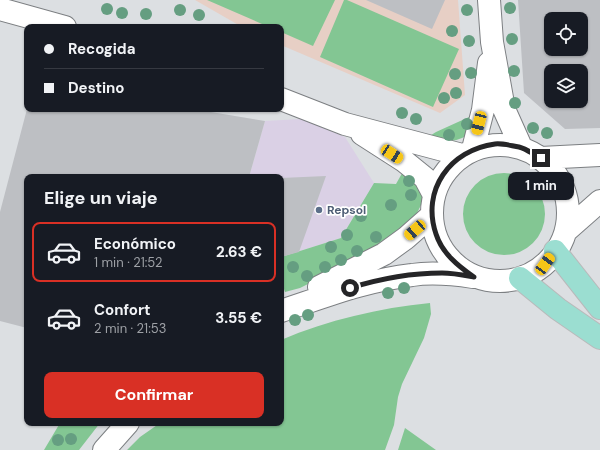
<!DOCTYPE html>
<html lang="es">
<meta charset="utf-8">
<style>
body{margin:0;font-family:"DM Sans",sans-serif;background:#20242c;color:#f1f3f6;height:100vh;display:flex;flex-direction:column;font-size:15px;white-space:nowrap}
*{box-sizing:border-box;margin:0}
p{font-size:13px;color:#9ea1a6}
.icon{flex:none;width:22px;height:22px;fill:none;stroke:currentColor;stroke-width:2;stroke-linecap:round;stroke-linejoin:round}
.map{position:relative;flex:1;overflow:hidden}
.panel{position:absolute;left:24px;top:174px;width:260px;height:252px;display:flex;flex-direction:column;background:#171b24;border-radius:8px;box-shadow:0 1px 3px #0004}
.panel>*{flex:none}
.guide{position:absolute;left:24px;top:24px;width:260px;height:88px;border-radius:8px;box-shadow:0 1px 3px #0004;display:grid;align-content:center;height:88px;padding:0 20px;background:#171b24}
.tools{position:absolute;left:544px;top:12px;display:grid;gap:8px}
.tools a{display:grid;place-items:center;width:44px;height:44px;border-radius:8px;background:#171b24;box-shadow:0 1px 3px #0004;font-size:20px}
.end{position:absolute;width:18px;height:18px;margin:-9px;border:5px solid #252527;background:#fff;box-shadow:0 0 0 2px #fff}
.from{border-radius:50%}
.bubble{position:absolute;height:28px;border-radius:8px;background:#171b24;box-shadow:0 1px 3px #0004;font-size:13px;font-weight:700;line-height:28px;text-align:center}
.car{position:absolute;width:12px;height:24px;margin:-12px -6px;border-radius:5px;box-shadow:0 0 3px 1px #0007;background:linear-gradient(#f5c518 24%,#345 0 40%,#f5c518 0 76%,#345 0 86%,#f5c518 0)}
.guide b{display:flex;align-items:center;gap:14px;height:38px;font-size:15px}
.guide b+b{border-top:1px solid #363941}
.guide i{width:10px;height:10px;background:#f1f3f6}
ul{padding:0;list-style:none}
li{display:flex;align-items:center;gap:12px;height:60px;margin:0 8px 6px;padding:0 12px;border:2px solid transparent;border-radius:8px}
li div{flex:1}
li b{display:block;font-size:15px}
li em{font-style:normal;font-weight:700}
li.current{border-color:#d93025}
li>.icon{width:36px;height:36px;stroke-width:1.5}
h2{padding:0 20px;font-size:18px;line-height:48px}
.action{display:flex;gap:8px;margin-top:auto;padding:8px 20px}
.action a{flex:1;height:46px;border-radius:8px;background:#d93025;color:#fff;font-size:16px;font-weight:700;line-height:46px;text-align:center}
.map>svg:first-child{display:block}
</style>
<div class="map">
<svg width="600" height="450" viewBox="0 0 600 450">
<rect width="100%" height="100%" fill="#dcdfe2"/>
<!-- commercial -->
<path fill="#dad0e5" d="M301,119L345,137L374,183L341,238L281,257V177H249L265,121Z"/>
<!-- education -->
<path fill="#e7cfc5" d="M195,0H458L465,95L440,113L281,45V27H242Z"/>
<!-- green -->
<path fill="#83c693" d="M207,0H335L313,46L281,32V27H269Z
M344,0H347L459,49L433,107L320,57Z
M469,117L472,119L466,136C451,144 444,140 428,137L436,132Z
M405,168L414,175L422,194V203L417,213L410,221L360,257L324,276L300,288L285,292L281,280V257L341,238L374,183L396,184Z
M463 214a41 41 0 1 1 82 0a41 41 0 1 1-82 0Z
M430,303L431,314L424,338L402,384L398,397L394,425L385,450H127L140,437L160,423H281V340C328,320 379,308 430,303Z
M60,423H100L79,450H44Z
M405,428L436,450H398Z"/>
<!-- building -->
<path fill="#bdbfc3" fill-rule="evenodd" d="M366,0H445L432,29Z
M518,0H600V128L565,129L524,93ZM551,19H581V49H551ZM551,71H581V101H551Z
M27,109H193L265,121L249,177H27V328L0,321V212Z
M326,176L299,252L281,257V178Z"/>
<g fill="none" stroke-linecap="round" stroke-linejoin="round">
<defs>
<path id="minor" d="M489,0L492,42L504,109L521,147
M0,9L65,27
M281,99L345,124L462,155
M362,134L404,161L425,178L434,195
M432 213a68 68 0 1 1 136 0a68 68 0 1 1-136 0Z
M473,149L483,110L489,63
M541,158L600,155
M566,231L600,201
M319,287L384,254L406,238L432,215
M281,311C324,297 367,280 412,275C432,272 453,274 473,277
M104,450L128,423"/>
<path id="major" d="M555,251L600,308
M520,278L558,309L600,338"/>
</defs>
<!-- minor casing -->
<use href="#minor" stroke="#7c7f82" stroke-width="24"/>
<!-- major casing -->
<use href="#major" stroke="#b9b9ba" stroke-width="24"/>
<!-- minor -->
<use href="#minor" stroke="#fff" stroke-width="22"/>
<!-- major -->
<use href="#major" stroke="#9bded1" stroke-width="22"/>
</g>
<!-- trees -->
<g fill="#659e81">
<circle cx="510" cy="8" r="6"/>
<circle cx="107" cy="9" r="6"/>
<circle cx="180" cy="10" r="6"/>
<circle cx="467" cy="10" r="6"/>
<circle cx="122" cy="13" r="6"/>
<circle cx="146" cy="14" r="6"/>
<circle cx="199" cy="15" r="6"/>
<circle cx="452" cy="31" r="6"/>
<circle cx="512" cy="39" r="6"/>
<circle cx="469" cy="41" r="6"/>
<circle cx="514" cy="71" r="6"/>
<circle cx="471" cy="73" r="6"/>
<circle cx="455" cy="74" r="6"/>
<circle cx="456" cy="93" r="6"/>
<circle cx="444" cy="98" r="6"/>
<circle cx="515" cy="103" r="6"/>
<circle cx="402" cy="113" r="6"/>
<circle cx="416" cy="119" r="6"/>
<circle cx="467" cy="124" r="6"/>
<circle cx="533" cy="128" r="6"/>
<circle cx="547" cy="133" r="6"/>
<circle cx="449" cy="135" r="6"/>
<circle cx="409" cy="181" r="6"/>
<circle cx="411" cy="195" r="6"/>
<circle cx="391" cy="205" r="6"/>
<circle cx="361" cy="216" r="6"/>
<circle cx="347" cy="235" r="6"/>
<circle cx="376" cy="237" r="6"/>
<circle cx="331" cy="247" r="6"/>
<circle cx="357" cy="251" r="6"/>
<circle cx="341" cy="260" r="6"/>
<circle cx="293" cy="267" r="6"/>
<circle cx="325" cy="267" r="6"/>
<circle cx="307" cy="276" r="6"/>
<circle cx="404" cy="288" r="6"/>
<circle cx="388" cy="293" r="6"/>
<circle cx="308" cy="315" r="6"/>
<circle cx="295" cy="320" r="6"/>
<circle cx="71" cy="439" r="6"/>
<circle cx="58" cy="440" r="6"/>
</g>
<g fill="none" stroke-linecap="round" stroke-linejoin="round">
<!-- route -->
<path stroke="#252527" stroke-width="5" d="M350,288C379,279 411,273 442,273C453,273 463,275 474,277C458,266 442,253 436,234C421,190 450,150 495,144C502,143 512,146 519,147C527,149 534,155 541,158"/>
</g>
<!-- markers -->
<circle fill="#5c6f8a" stroke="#fff" stroke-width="1.5" cx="319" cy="210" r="4"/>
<g text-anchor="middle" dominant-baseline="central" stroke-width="3.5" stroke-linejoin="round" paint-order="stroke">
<!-- service labels -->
<g font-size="12" font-weight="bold" fill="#4e5e75" stroke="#fff" text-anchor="start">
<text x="327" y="210">Repsol</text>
</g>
</g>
</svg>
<div class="tools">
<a><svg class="icon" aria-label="locate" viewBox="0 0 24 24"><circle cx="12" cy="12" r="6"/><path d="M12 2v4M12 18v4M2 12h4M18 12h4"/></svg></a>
<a><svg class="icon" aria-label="layers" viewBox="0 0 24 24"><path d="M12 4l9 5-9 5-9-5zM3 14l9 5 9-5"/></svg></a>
</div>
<i class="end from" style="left:350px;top:288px"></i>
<i class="end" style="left:541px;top:158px"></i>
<div class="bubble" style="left:508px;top:172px;width:66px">1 min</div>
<i class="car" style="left:479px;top:123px;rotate:194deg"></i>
<i class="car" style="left:392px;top:154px;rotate:123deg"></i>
<i class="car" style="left:415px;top:230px;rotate:229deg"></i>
<i class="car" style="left:545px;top:264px;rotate:36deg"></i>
<div class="guide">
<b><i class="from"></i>Recogida</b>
<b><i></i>Destino</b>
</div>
<section class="panel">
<h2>Elige un viaje</h2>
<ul>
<li class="current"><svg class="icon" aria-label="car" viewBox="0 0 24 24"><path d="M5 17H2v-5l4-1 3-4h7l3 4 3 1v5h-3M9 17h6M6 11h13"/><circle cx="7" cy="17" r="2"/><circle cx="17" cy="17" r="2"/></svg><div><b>Económico</b><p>1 min · 21:52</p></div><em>2.63 €</em></li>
<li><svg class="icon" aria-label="car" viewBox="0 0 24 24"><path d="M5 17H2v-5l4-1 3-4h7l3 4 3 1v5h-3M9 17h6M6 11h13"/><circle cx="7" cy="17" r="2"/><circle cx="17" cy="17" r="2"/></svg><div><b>Confort</b><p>2 min · 21:53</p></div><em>3.55 €</em></li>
</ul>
<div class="action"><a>Confirmar</a></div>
</section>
</div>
